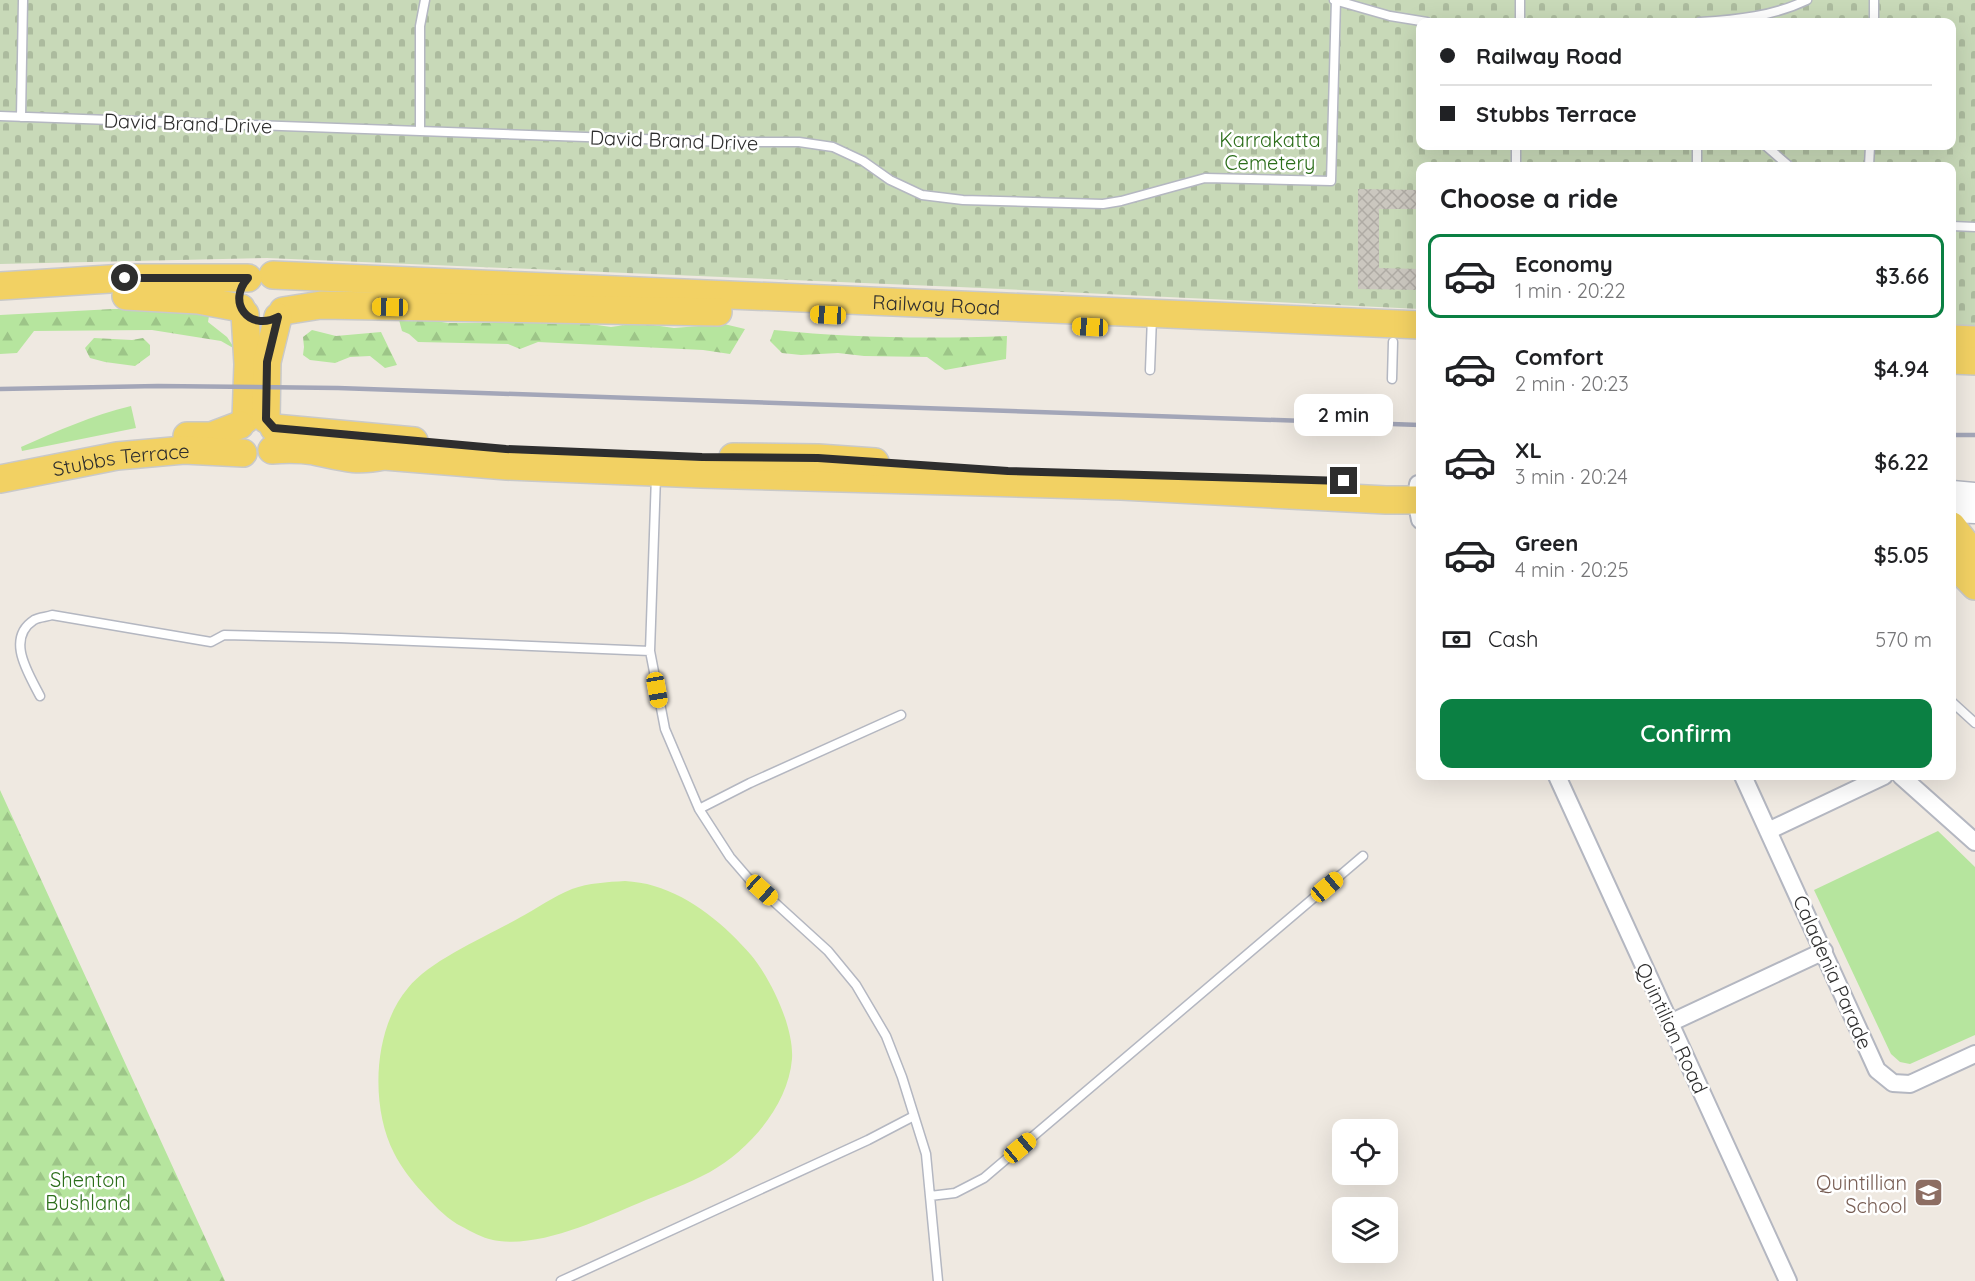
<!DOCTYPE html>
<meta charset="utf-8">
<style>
body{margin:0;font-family:Quicksand,sans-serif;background:#f2f2f2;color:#202124;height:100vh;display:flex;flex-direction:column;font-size:22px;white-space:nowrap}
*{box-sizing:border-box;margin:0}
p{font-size:20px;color:#757577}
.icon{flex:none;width:33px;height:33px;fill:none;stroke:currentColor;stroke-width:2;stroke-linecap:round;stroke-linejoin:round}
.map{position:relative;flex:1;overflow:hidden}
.sheet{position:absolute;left:1416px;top:162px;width:540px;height:618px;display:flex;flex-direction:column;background:#fff;border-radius:12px;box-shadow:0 6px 24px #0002}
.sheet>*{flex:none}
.banner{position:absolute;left:1416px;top:18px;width:540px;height:132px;border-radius:12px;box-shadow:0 6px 24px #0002;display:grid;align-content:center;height:132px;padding:0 24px;background:#fff}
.tools{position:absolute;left:1332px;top:1119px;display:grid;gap:12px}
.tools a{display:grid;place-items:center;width:66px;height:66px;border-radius:12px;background:#fff;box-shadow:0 6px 24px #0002;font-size:30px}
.end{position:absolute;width:27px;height:27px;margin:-14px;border:8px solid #2e2e2e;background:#fff;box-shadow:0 0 0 3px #fff}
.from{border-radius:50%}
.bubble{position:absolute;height:42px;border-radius:12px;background:#fff;box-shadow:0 6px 24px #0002;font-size:20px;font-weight:600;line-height:42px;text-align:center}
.car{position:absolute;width:18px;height:36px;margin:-18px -9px;border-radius:8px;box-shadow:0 0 4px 2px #0007;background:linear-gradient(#f5c518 24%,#345 0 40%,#f5c518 0 76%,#345 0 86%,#f5c518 0)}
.banner b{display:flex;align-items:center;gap:21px;height:57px;font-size:22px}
.banner b+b{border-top:2px solid #e0e0e0}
.banner i{width:15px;height:15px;background:#202124}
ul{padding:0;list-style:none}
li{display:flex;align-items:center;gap:18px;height:84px;margin:0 12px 9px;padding:0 12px;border:3px solid transparent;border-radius:12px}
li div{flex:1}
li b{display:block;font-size:22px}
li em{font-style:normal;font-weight:600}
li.active{border-color:#0b8043}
li>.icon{width:54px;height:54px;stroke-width:1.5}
h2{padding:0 24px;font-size:27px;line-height:72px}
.pay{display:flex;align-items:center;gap:15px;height:66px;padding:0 24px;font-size:22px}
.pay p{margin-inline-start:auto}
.button{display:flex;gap:12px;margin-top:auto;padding:12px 24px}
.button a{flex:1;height:69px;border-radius:12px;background:#0b8043;color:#fff;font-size:24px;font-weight:600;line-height:69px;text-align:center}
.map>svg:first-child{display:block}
</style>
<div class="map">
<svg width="1975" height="1281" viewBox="0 0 1975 1281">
<defs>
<pattern id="forest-firs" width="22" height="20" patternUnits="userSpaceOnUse" patternTransform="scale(1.5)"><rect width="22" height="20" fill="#b6e59e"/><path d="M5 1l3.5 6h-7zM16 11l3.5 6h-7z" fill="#9dc588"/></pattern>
<pattern id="cemetery-stones" width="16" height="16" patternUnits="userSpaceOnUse" patternTransform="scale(1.5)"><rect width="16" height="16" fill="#c8d9b8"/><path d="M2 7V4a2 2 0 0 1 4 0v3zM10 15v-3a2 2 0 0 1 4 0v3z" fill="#acbb9e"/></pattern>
<pattern id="building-cross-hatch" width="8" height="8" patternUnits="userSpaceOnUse" patternTransform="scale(1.5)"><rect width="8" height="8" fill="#cbc7bf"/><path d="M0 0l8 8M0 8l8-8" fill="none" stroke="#afaba4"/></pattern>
</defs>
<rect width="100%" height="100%" fill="#efe9e1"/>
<!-- green -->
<path fill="#b6e59e" d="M131,406L136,428L22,451L21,447C58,431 92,415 131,406Z
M1938,831L1975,867V1035L1910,1064L1900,1062L1891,1054L1814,890Z"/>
<!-- forest -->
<path fill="url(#forest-firs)" d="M113,309H169L209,316L208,322L227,337L235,349L221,341L152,330L34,331L17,353L0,354V315Z
M416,318L448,323H583L611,327L639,323L674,328L724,324L745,329L730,354L703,350L538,342L520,349L508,344L418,342L409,334L402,331L399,320Z
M312,330L336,336L381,332L397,365L385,368L370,356L350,357L335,363L310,360L303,355L304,347L303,337Z
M774,330C852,338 929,339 1007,336L1006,359L945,370L927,357L864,356L838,353L801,355L782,353L770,341Z
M94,338L132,340L143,338L150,345V355L135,366L105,362L90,358L85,348Z
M0,790L225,1281H0Z"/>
<!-- cemetery -->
<path fill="url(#cemetery-stones)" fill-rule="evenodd" d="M0,0H1975V331L1952,330V166H1420V309L959,287L267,258L0,264ZM1420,22H1952V146H1420Z"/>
<!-- pitch -->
<path fill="#c9ec9a" d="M625,881C635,882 645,883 654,886C692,897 726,926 751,955C771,979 794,1027 792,1059C788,1106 749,1150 710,1172C688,1184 662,1193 639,1203C598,1220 535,1251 489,1239C478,1236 467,1229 457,1224C443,1215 433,1204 422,1192C411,1180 401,1167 394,1153C370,1106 373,1029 408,988C430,960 487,936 519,918C536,909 554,896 572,889C589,883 607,882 625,881Z"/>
<!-- building -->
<path fill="url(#building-cross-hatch)" d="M1358,189L1420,190V209H1379V268L1420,269V290L1358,289Z"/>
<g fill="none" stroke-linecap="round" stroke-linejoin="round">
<defs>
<path id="lane" d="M1334,0L1390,16L1427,22
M1520,0V22
M1700,22C1737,20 1774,16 1807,0
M1874,22V0
M0,116L726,142H799L833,147L863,161L890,180L922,195L963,200L1103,204L1121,201L1205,178L1331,181L1336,0
M21,117L23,0
M420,131V26L425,0
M1766,146L1789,166
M1516,166V146
M1697,166V146
M1869,166L1870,146
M1952,226L1975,227
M1150,370L1152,317
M1392,379L1393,342
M656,476L650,651L665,729L699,809L730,857L749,879L828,951L856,985L886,1036L902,1077L926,1154L938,1281
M40,696C29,674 5,639 34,620C39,617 47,617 52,615L211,642L224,635L341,638L650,651
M1952,702L1975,723
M699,809L750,783L901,715
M930,1196L955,1193L984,1178L1363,856
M561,1281L868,1140L914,1116"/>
<path id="street" d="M1418,484L1416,499L1420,520
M1557,776L1788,1281
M1743,776L1877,1070L1893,1083L1910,1084L1975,1054
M1901,776L1975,842
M1768,831L1884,776
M1670,1023L1824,951"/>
<path id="secondary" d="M1952,493L1975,495
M1952,510L1975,511"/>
<g id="primary">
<path id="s1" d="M273,275L1420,325"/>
<path d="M0,286L125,278H248"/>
<path d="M126,296L198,300L241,308"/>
<path d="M283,311L321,305L718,312"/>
<path d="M245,314L248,364L246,419"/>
<path d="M1952,339L1975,340"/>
<path d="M1952,360L1975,361"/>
<path d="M266,419L267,362L278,317"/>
<path d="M274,428L414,441"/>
<path d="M187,436H211L240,425"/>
<path d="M272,450C286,449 300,449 314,451C342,457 355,462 384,456L507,466L701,474L1121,486L1386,500H1420"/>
<path d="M733,457L818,458L875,462"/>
<path id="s2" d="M0,479L117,456L184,450L243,453"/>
<path d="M1952,526L1975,556"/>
<path d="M1952,562L1975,586"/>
</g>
</defs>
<!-- lane casing -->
<use href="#lane" stroke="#b4b7c1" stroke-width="11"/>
<!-- street casing -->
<use href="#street" stroke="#b4b7c1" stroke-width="20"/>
<!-- secondary casing -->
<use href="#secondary" stroke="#b4b7c1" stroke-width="27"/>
<!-- primary casing -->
<use href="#primary" stroke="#c9c9c9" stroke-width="30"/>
<!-- lane -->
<use href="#lane" stroke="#fff" stroke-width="8"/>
<!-- street -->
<use href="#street" stroke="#fff" stroke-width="16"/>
<!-- secondary -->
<use href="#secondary" stroke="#fff" stroke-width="24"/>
<!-- primary -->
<use href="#primary" stroke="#f2d163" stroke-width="27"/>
<!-- rail -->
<path stroke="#a3a6b8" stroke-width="4.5" d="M0,389L158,386L338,388L1420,425
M1952,435H1975"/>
</g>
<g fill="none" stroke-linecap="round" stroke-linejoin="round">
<!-- route -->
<path stroke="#2e2e2e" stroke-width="8" d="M125,278H248C226,302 249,332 278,317L267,362L266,419L274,428L506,449L702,457L818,458L1008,471L1344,481"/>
</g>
<!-- icons -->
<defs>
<symbol id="school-square" viewBox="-11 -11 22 22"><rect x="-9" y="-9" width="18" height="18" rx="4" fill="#8d6e63" stroke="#fff"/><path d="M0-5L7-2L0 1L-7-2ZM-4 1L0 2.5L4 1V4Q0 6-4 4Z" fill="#fff"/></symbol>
</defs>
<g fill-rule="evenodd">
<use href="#school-square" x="1912" y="1176" width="33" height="33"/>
</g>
<g text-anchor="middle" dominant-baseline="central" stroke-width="5" stroke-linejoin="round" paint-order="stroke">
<!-- street labels -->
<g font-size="20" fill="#2e2e2e" stroke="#fff">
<text transform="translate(188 123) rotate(2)">David Brand Drive</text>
<text transform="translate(674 140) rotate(2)">David Brand Drive</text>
<text stroke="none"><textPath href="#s1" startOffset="664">Railway Road</textPath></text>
<text stroke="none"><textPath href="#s2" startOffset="123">Stubbs Terrace</textPath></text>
<text transform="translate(1833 972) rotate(66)">Caladenia Parade</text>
<text transform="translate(1672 1028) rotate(65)">Quintilian Road</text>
</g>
<!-- park labels -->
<g font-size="20" fill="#2c6e1b" stroke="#fff">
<text x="1270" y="139">Karrakatta<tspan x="1270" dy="23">Cemetery</tspan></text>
<text x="88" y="1179">Shenton<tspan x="88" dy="23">Bushland</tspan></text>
</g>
<!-- education labels -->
<g font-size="20" fill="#785e54" stroke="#fff" text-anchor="end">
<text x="1907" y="1182">Quintillian<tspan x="1907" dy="23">School</tspan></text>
</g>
</g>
</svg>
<div class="tools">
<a><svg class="icon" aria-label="locate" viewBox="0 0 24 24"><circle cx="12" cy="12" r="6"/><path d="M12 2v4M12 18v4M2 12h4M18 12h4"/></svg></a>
<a><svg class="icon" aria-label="layers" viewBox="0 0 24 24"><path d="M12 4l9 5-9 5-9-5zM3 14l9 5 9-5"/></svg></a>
</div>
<i class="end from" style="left:125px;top:278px"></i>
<i class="end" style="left:1344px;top:481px"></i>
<div class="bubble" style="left:1294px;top:394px;width:99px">2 min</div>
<i class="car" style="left:390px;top:307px;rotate:271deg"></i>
<i class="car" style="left:828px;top:315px;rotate:273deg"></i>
<i class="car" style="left:1090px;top:327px;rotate:273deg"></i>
<i class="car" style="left:657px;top:690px;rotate:170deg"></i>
<i class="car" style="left:1327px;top:887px;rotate:50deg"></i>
<i class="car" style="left:762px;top:890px;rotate:132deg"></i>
<i class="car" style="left:1020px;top:1148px;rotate:50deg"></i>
<div class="banner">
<b><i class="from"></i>Railway Road</b>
<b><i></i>Stubbs Terrace</b>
</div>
<section class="sheet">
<h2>Choose a ride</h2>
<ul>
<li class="active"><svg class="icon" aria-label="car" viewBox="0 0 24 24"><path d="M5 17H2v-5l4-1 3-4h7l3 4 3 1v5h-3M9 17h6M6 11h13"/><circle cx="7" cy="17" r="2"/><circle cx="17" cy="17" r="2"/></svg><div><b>Economy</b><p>1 min · 20:22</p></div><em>$3.66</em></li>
<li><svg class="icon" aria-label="car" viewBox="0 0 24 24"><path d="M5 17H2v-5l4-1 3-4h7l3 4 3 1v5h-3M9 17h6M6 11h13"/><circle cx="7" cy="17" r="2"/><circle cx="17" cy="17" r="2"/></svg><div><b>Comfort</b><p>2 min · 20:23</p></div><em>$4.94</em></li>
<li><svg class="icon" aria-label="car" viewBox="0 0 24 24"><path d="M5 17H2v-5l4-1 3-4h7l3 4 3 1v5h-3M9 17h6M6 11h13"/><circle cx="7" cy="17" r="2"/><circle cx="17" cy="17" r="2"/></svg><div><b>XL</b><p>3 min · 20:24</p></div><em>$6.22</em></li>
<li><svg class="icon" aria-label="car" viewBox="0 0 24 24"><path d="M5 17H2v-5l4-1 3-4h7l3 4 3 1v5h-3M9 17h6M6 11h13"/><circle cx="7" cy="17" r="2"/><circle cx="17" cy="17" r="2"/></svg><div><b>Green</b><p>4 min · 20:25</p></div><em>$5.05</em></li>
</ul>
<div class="pay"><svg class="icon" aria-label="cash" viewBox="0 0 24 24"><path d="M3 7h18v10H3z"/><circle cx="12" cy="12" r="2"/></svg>Cash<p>570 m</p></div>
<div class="button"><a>Confirm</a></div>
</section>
</div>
